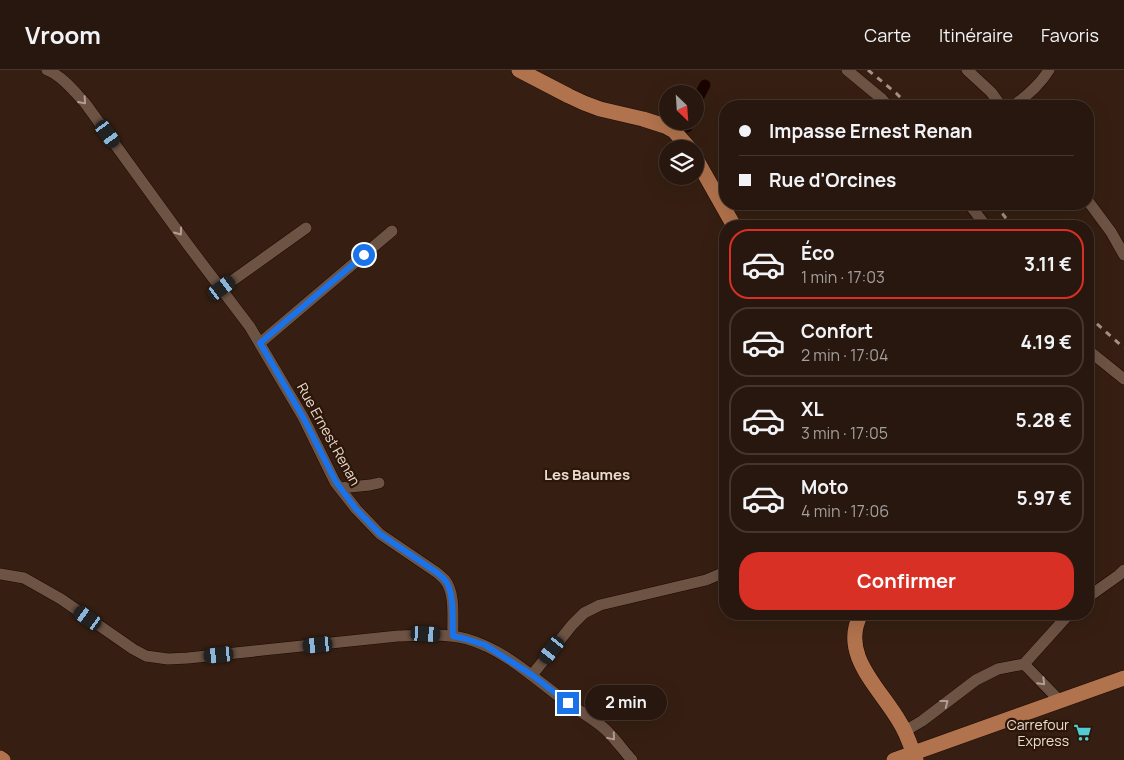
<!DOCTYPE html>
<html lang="fr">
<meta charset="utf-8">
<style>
body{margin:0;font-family:Manrope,sans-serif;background:#34241c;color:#f1f3f6;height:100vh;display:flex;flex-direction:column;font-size:19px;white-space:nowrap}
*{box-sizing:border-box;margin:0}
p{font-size:16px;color:#a59f9e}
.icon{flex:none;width:28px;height:28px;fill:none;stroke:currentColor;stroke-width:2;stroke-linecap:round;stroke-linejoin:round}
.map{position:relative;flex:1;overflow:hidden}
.sheet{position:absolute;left:719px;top:150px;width:375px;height:400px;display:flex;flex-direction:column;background:#28170e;border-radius:20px;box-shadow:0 5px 20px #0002,0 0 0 1px #44362e}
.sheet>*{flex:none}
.hud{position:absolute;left:719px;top:30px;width:375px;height:110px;border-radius:20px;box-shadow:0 5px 20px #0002,0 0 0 1px #44362e;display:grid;align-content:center;height:110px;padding:0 20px;background:#28170e}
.needle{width:32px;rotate:155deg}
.controls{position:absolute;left:659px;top:15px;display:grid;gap:10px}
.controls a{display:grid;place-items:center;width:45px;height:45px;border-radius:50%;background:#28170e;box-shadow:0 5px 20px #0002,0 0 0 1px #44362e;font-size:25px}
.end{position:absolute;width:22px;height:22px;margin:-11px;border:6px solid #1a73e8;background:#fff;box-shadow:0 0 0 2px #fff}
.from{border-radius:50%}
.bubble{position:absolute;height:35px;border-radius:18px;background:#28170e;box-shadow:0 5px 20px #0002,0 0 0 1px #44362e;font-size:16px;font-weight:700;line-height:35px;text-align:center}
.car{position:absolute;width:15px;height:30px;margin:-15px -8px;border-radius:6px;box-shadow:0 0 4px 1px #0007;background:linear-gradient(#222 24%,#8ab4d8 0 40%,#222 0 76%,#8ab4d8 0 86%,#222 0)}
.hud b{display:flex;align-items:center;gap:18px;height:48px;font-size:19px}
.hud b+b{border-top:1px solid #44362e}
.hud i{width:12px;height:12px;background:#f1f3f6}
ul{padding:9px 0 0;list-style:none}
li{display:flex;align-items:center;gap:15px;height:70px;margin:0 10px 8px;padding:0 10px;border:2px solid #44362e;border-radius:20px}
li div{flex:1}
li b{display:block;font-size:19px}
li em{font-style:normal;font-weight:700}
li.current{border-color:#d93025}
li>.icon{width:45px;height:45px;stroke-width:1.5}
.cta{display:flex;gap:10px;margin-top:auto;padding:10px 20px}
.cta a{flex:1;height:58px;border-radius:20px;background:#d93025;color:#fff;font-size:20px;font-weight:700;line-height:58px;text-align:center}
header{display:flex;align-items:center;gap:30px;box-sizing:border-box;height:70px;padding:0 25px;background:#28170e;border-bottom:1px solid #44362e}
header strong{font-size:24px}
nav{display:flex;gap:28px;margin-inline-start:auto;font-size:18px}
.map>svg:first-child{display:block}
</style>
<header>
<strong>Vroom</strong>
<nav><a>Carte</a><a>Itinéraire</a><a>Favoris</a></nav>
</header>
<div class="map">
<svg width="1124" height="690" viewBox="0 0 1124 690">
<rect width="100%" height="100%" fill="#361f12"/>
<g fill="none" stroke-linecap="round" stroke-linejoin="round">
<!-- canal -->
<path stroke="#1a0400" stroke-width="11" d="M695,34L705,15
M686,51L687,57"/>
<defs>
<path id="minor" d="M47,0C62,6 74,21 85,33L188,175L250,257L303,347L335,412L356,439L380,464L436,502C439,504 442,507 445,510C456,524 452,549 453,566
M847,0L882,29L888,36
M967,0L991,22L1001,36
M1013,36C1027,26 1040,15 1049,0
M1088,131L1111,162L1124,185
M969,134L986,156
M222,218L306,158
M260,273L392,161
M1088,280L1124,309
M340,418L370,415L379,413
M0,504L24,508L61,529L133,579L146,586L168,589L188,588L398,566C421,565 444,563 467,569C506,580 537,611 569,634C581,642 597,651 607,661C616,670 623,680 632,690
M1088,527L1119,505L1124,500
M1024,594L1060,631
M532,605L572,555L584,543L600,535L706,510L725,502
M905,661L922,651L976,610L998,599L1024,594L1069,544"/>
<path id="major" d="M519,0L569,26L584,33L600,39L643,49L665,56L674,61L690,79
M695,87L734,156
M861,544C839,584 880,618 899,651C907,663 911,677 916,690
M0,688L3,690
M894,690L1124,608"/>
</defs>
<!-- minor casing -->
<use href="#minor" stroke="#1c0800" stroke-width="12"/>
<!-- major casing -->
<use href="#major" stroke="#1c0800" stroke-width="16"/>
<!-- minor -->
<use href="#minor" stroke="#6d5344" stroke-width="11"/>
<!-- major -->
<use href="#major" stroke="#b1734d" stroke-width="15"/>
<!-- rail -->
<path stroke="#a49187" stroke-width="3" stroke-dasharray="6 6" stroke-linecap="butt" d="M868,0L896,23L909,36
M995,134L1012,156
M1088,246L1124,278"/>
</g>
<!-- one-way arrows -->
<defs><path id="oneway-chevron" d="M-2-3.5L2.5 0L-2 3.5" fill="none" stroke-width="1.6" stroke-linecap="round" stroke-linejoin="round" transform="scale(1.25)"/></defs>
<g stroke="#b29e93">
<use href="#oneway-chevron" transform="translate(83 31) rotate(49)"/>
<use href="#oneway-chevron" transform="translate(179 162) rotate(54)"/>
<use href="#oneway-chevron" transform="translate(1042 612) rotate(45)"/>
<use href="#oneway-chevron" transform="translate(945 633) rotate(-38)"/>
<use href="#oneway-chevron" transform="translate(612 667) rotate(50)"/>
</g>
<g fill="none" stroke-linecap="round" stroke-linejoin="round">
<!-- route -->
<path stroke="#1a73e8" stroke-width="6" d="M364,185L260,273L303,347L336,412L356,439L380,464L436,502C439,504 442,507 445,510C455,523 452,550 453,566L466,569L485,575L532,605L568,633"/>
</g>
<!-- icons -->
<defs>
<symbol id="supermarket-bare" viewBox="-9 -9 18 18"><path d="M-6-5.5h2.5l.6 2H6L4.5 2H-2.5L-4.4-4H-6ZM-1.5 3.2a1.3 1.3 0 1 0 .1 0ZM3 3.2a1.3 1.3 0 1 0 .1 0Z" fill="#51ccd4" stroke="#2b1608" stroke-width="2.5" paint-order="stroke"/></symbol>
</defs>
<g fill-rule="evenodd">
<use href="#supermarket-bare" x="1070" y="650" width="25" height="25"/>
</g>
<g text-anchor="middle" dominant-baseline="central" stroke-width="4.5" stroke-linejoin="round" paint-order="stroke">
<!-- street labels -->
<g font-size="14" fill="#ebdbd3" stroke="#2b1608">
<text transform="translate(329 364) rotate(61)">Rue Ernest Renan</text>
</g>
<!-- poi labels -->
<g font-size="14" fill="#ebdbd3" stroke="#2b1608" text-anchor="end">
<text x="1069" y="654">Carrefour<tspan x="1069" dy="16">Express</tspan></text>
</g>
<!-- neighbourhood labels -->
<g font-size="15" font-weight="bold" fill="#ebdbd3" stroke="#2b1608">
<text x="587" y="404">Les Baumes</text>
</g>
</g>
</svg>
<div class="controls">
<a><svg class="needle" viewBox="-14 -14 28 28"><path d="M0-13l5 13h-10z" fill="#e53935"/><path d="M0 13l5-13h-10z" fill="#a59f9e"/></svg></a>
<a><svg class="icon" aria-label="layers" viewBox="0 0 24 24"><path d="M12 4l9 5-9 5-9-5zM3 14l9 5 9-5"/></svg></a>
</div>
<i class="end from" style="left:364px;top:185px"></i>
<i class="end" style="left:568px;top:633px"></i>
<div class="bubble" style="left:585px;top:615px;width:82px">2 min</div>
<i class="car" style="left:108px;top:64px;rotate:144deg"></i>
<i class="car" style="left:222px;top:218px;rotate:54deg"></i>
<i class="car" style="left:88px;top:548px;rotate:305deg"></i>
<i class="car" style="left:426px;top:564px;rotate:93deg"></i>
<i class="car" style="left:318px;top:575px;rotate:264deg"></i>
<i class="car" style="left:552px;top:580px;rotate:218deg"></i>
<i class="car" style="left:219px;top:585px;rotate:264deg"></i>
<div class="hud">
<b><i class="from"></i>Impasse Ernest Renan</b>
<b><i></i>Rue d'Orcines</b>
</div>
<section class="sheet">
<ul>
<li class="current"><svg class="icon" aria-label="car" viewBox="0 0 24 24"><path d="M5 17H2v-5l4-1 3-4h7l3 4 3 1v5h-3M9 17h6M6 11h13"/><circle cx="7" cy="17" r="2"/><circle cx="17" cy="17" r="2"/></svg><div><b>Éco</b><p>1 min · 17:03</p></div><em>3.11 €</em></li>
<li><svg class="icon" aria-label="car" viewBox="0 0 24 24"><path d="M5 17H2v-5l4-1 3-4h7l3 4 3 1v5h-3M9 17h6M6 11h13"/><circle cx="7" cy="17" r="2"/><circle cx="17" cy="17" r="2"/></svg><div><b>Confort</b><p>2 min · 17:04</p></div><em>4.19 €</em></li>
<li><svg class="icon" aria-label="car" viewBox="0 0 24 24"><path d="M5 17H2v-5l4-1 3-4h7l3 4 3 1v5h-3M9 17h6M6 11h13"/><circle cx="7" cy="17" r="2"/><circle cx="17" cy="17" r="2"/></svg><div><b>XL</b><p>3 min · 17:05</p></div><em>5.28 €</em></li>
<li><svg class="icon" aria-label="car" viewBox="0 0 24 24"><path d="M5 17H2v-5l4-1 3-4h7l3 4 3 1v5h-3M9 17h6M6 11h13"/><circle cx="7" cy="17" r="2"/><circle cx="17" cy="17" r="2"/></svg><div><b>Moto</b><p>4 min · 17:06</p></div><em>5.97 €</em></li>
</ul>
<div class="cta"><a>Confirmer</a></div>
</section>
</div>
